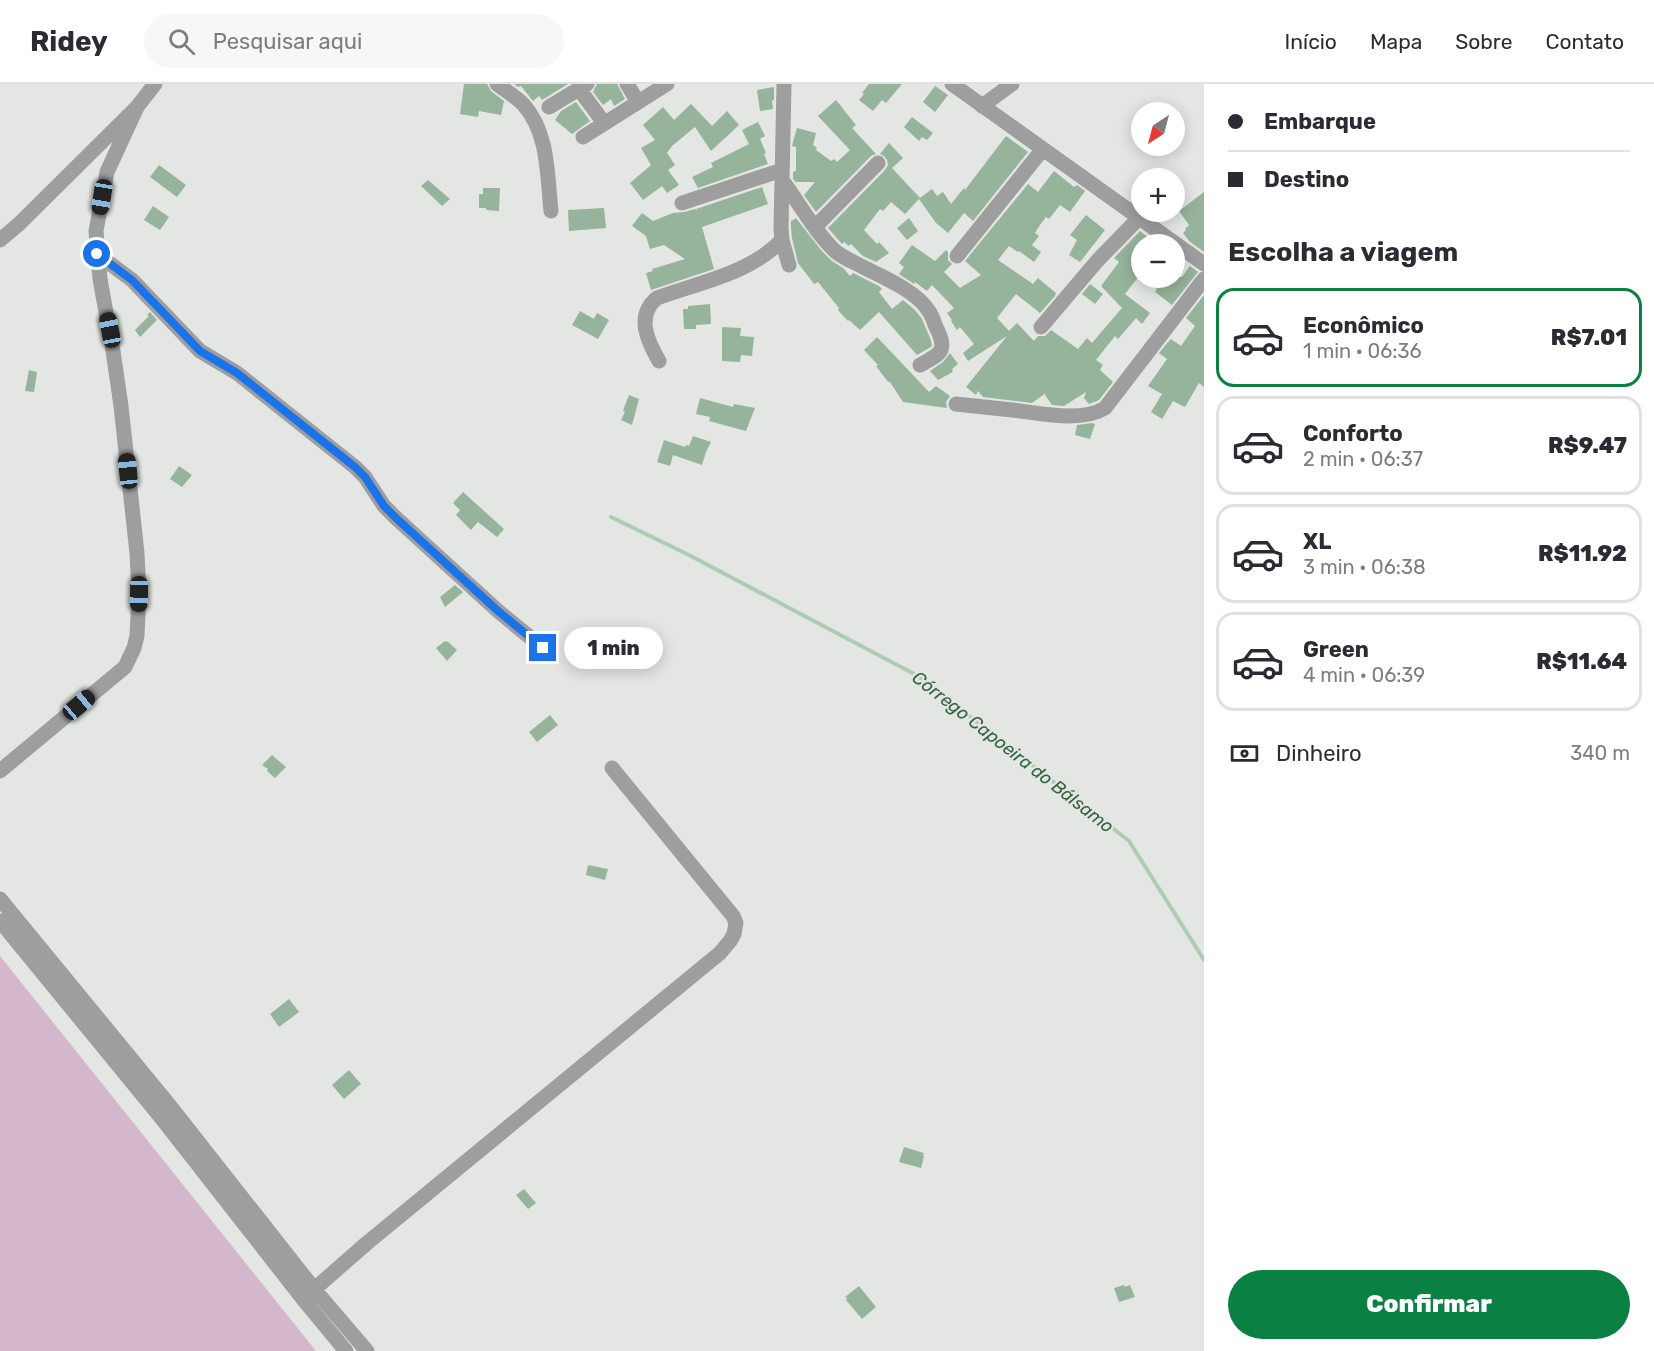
<!DOCTYPE html>
<html lang="pt">
<meta charset="utf-8">
<style>
body{margin:0;font-family:Rubik,sans-serif;background:#f7f7f7;color:#2b2b33;height:100vh;display:flex;flex-direction:column;font-size:22px;white-space:nowrap}
*{box-sizing:border-box;margin:0}
p{font-size:20px;color:#7c7c81}
.icon{flex:none;width:33px;height:33px;fill:none;stroke:currentColor;stroke-width:2;stroke-linecap:round;stroke-linejoin:round}
.map{position:relative;flex:1;overflow:hidden}
.panel{display:flex;flex-direction:column;background:#fff;width:450px}
.panel>*{flex:none}
.hud{display:grid;align-content:center;height:132px;padding:0 24px;background:#fff}
.needle{width:39px;rotate:216deg}
.fabs{position:absolute;left:1131px;top:18px;display:grid;gap:12px}
.fabs a{display:grid;place-items:center;width:54px;height:54px;border-radius:50%;background:#fff;box-shadow:0 3px 15px #0003;font-size:30px}
.end{position:absolute;width:27px;height:27px;margin:-14px;border:8px solid #1a73e8;background:#fff;box-shadow:0 0 0 3px #fff}
.from{border-radius:50%}
.bubble{position:absolute;height:42px;border-radius:21px;background:#fff;box-shadow:0 3px 15px #0003;font-size:20px;font-weight:800;line-height:42px;text-align:center}
.car{position:absolute;width:18px;height:36px;margin:-18px -9px;border-radius:8px;box-shadow:0 0 4px 2px #0007;background:linear-gradient(#222 24%,#8ab4d8 0 40%,#222 0 76%,#8ab4d8 0 86%,#222 0)}
.hud b{display:flex;align-items:center;gap:21px;height:57px;font-size:22px}
.hud b+b{border-top:2px solid #e1e1e2}
.hud i{width:15px;height:15px;background:#2b2b33}
ul{padding:0;list-style:none}
li{display:flex;align-items:center;gap:18px;height:99px;margin:0 12px 9px;padding:0 12px;border:3px solid #e1e1e2;border-radius:18px}
li div{flex:1}
li b{display:block;font-size:22px}
li em{font-style:normal;font-weight:800}
li.on{border-color:#0b8043}
li>.icon{width:54px;height:54px;stroke-width:1.5}
h2{padding:0 24px;font-size:27px;line-height:72px}
.pay{display:flex;align-items:center;gap:15px;height:66px;padding:0 24px;font-size:22px}
.pay p{margin-inline-start:auto}
.primary-button{display:flex;gap:12px;margin-top:auto;padding:12px 24px}
.primary-button a{flex:1;height:69px;border-radius:36px;background:#0b8043;color:#fff;font-size:24px;font-weight:800;line-height:69px;text-align:center}
header{display:flex;align-items:center;gap:36px;box-sizing:border-box;height:84px;padding:0 30px;background:#fff;border-bottom:2px solid #e1e1e2}
header strong{font-size:28px}
nav{display:flex;gap:33px;margin-inline-start:auto;font-size:21px}
.search{width:420px;height:54px;background:#f7f7f7;display:flex;align-items:center;gap:15px;box-sizing:border-box;padding:0 21px;border-radius:33px;color:#7c7c81;font-size:22px}
main{display:flex;flex:1;min-height:0}
.map>svg:first-child{display:block}
</style>
<header>
<strong>Ridey</strong>
<div class="search"><svg class="icon" aria-label="search" viewBox="0 0 24 24"><circle cx="10" cy="10" r="6"/><path d="M15 15l6 6"/></svg>Pesquisar aqui</div>
<nav><a>Início</a><a>Mapa</a><a>Sobre</a><a>Contato</a></nav>
</header>
<main>
<div class="map">
<svg width="1204" height="1267" viewBox="0 0 1204 1267">
<rect width="100%" height="100%" fill="#e3e6e3"/>
<!-- green -->
<path fill="#d4b7ca" d="M0,872L316,1267H0Z"/>
<g fill="none" stroke-linecap="round" stroke-linejoin="round">
<!-- stream -->
<path stroke="#aeccb2" stroke-width="4" d="M611,433L689,471L918,592L1129,757L1204,876"/>
</g>
<!-- building -->
<path fill="#96b39b" d="M464,0H487L491,7L504,17L501,31L479,27L478,33L460,30Z
M514,0H568L542,16L539,12L533,17L521,2L518,3Z
M597,0H617L625,15L614,22L611,15L603,21L593,8Z
M869,0H902L886,19L882,16L873,27L859,16L864,10L862,9Z
M935,2L948,11L935,28L923,18Z
M774,3V16L772,17L773,25L760,27L757,6Z
M836,16L856,41L852,44L876,70L871,72L816,128L804,111L815,98H796L793,95V88L796,87V63L792,62L793,58L797,44L816,49L813,61L817,64L816,66L831,77L834,75L837,78L850,66L818,32Z
M576,18L590,37L572,50L555,36L561,27Z
M691,20L712,42L727,27L739,41L711,67L695,43L672,62L667,69L675,81L668,86L679,101L667,109L662,102L643,116L630,99L651,81L641,64L655,56L643,41L663,23L674,36Z
M912,33L933,49L927,56L922,53L919,57L904,43Z
M758,38L765,52L760,55L766,69L764,70L768,80L698,104L692,93L713,83L711,79L749,60L742,46Z
M1006,52L1028,68L973,137L964,129L948,149L936,139L919,115L905,130L891,118L883,127L880,125L864,146L877,160L879,158L889,169L876,178L863,172L851,160L849,162L844,158L842,160L828,144L885,86L888,81L887,76L884,72L880,70L889,59L903,74L892,84L920,114L932,105L937,112L943,108L951,120L964,104L965,106Z
M159,81L186,101L177,113L150,93Z
M1054,87L1074,103L1077,101L1085,107L1070,128L1060,121L1049,135L1046,133L1040,141L1035,149L1039,152L1032,161L1041,168L1034,178L1019,167L1018,168L1009,162L998,176L1033,200L1038,194L1056,209L1055,212L1040,229L1016,210L997,234L1010,248L1009,247L1017,239L1034,257L1038,252H1045L1051,246L1078,265L1087,254L1092,259L1122,224L1101,202L1119,178L1114,174L1140,147L1149,154L1144,160H1142V188L1125,210L1150,229L1142,240L1136,234L1118,255L1115,252L1096,276L1103,281L1100,286L1113,298L1099,316L1089,320L1084,314L1086,308L1064,322L1052,321L1045,311L1046,309L1032,319L983,313L978,307L976,311L966,303L1007,252L968,277L963,269L974,260L960,243L957,246L951,237L952,236L947,229L954,224L932,201L927,207L915,198L914,200L899,190L904,183L899,179L912,161L935,177L946,166L948,168V176L952,180L944,188L960,204L981,191L965,177L1028,100L1038,108Z
M428,96L450,115L442,122L421,102Z
M762,103L768,120L702,143L714,185L651,206L646,189L653,187L652,185L685,175L664,161L650,165L646,152L632,142L642,129L653,137L673,129L684,128L695,125L697,127L696,125Z
M483,104H500L499,127L486,126V124H479V110H483Z
M1204,108V168L1189,157L1183,149L1186,146L1185,145L1189,141L1179,127Z
M153,122L169,133L160,146L144,136Z
M604,124L606,144L569,147L568,126Z
M1086,131L1105,146L1080,178L1069,171L1077,156L1070,151Z
M796,134L821,166L832,177L843,184L850,192L853,189L879,202L882,205L879,208L892,225L903,216L915,226L922,235L930,254L932,261L931,263L917,271L879,228L860,246L849,236L848,237L838,226L839,224L818,198L814,200L798,179L792,154L791,144V137Z
M909,134L918,147L907,156L897,144Z
M1190,182L1198,188L1172,221L1155,208L1157,205L1142,194L1182,193Z
M1090,200L1103,210L1095,220L1082,210Z
M1204,211V303L1199,299L1185,323L1173,317L1162,335L1151,328L1162,310L1148,302L1167,275L1159,269L1168,258L1171,255L1181,262L1195,242L1186,234Z
M710,220L711,240L696,241V245H684L683,225H688V222Z
M580,227L594,235L597,229L609,236L598,255L572,241Z
M150,228L157,236L140,253L135,246L149,232L147,231Z
M722,243L741,244L740,252L754,253L752,272L741,271L740,278L722,277Z
M877,253L929,308L936,302L950,312L946,318L947,324L903,318L890,298H888L876,282L878,281L864,266Z
M950,269L958,280L952,285L953,287L951,289L938,296L930,287L943,278Z
M29,286L37,288L34,308L25,307Z
M629,311L639,315L632,341L621,336L625,328L623,327L624,324Z
M700,314L733,323L734,320L755,324L746,347L709,337L710,333L696,330Z
M1092,339L1095,340L1090,355L1075,351L1077,341Z
M693,352L711,358L706,368L702,381L673,371L670,382L657,378L664,356L685,363L686,361L689,362Z
M179,382L192,391L182,403L170,395Z
M463,408L504,445L497,453L478,438L471,446L456,431L460,426L453,419Z
M455,501L463,508L445,523L440,513Z
M445,557L446,558L447,557L457,566L447,577L436,564Z
M550,631L558,641L537,658L529,648Z
M272,671L286,683L275,694L267,687L268,685L262,681Z
M588,781L608,785L605,796L586,791Z
M289,915L299,928L279,943L270,930Z
M349,986L361,1000L344,1015L332,1001Z
M904,1063L924,1069L923,1072H924L921,1084L899,1078Z
M524,1105L536,1119L528,1125L516,1111Z
M1124,1201L1125,1203L1130,1201L1135,1213L1119,1218L1114,1204Z
M859,1202L876,1223L862,1235L846,1216L847,1214L845,1213Z"/>
<g fill="none" stroke-linecap="round" stroke-linejoin="round">
<!-- minor -->
<path stroke="#9f9e9f" stroke-width="15" d="M497,0C505,6 516,13 523,20C549,49 547,91 551,127
M627,0L638,18
M784,0L781,144L782,156L789,181
M952,0L1204,180
M579,5L604,39
M982,22L1012,0
M549,23L587,0
M583,53L667,0
M782,96C799,119 815,148 835,167C843,174 854,178 863,183C883,193 916,207 928,226C932,231 934,238 936,243C948,267 941,270 920,281
M682,119L782,86
M816,142L878,79
M0,156L19,140L137,23L155,0
M97,170L132,196L200,267L237,289L355,383L365,393L384,422L396,434L498,527L543,564
M957,172L1043,65
M1041,243L1098,176L1140,133
M659,277C648,258 635,232 657,214C700,198 749,190 782,156
M956,320C975,322 994,324 1012,326C1040,329 1081,339 1105,324L1204,195
M0,687L125,583L134,564L137,552L139,510L137,469L121,322L113,267L100,195L96,147L107,88L137,23
M0,815L170,1022L314,1205L367,1267
M0,837L159,1031L303,1215L346,1267
M303,1215L367,1159L720,869L730,857L734,850L736,839L733,832L612,684"/>
</g>
<g fill="none" stroke-linecap="round" stroke-linejoin="round">
<!-- route -->
<path stroke="#1a73e8" stroke-width="8" d="M97,170L132,196L200,267L237,289L355,383L365,393L384,422L396,434L498,527L543,564"/>
</g>
<g text-anchor="middle" dominant-baseline="central" stroke-width="4.5" stroke-linejoin="round" paint-order="stroke">
<!-- water labels -->
<g font-size="18" font-style="italic" fill="#35633f" stroke="#e3e6e3">
<text transform="translate(1013 668) rotate(38)">Córrego Capoeira do Bálsamo</text>
</g>
</g>
</svg>
<div class="fabs">
<a><svg class="needle" viewBox="-14 -14 28 28"><path d="M0-13l5 13h-10z" fill="#e53935"/><path d="M0 13l5-13h-10z" fill="#7c7c81"/></svg></a>
<a>+</a>
<a>−</a>
</div>
<i class="end from" style="left:97px;top:170px"></i>
<i class="end" style="left:543px;top:564px"></i>
<div class="bubble" style="left:564px;top:543px;width:99px">1 min</div>
<i class="car" style="left:102px;top:113px;rotate:189deg"></i>
<i class="car" style="left:110px;top:246px;rotate:349deg"></i>
<i class="car" style="left:128px;top:387px;rotate:354deg"></i>
<i class="car" style="left:139px;top:510px;rotate:181deg"></i>
<i class="car" style="left:79px;top:621px;rotate:50deg"></i>
</div>
<section class="panel">
<div class="hud">
<b><i class="from"></i>Embarque</b>
<b><i></i>Destino</b>
</div>
<h2>Escolha a viagem</h2>
<ul>
<li class="on"><svg class="icon" aria-label="car" viewBox="0 0 24 24"><path d="M5 17H2v-5l4-1 3-4h7l3 4 3 1v5h-3M9 17h6M6 11h13"/><circle cx="7" cy="17" r="2"/><circle cx="17" cy="17" r="2"/></svg><div><b>Econômico</b><p>1 min · 06:36</p></div><em>R$7.01</em></li>
<li><svg class="icon" aria-label="car" viewBox="0 0 24 24"><path d="M5 17H2v-5l4-1 3-4h7l3 4 3 1v5h-3M9 17h6M6 11h13"/><circle cx="7" cy="17" r="2"/><circle cx="17" cy="17" r="2"/></svg><div><b>Conforto</b><p>2 min · 06:37</p></div><em>R$9.47</em></li>
<li><svg class="icon" aria-label="car" viewBox="0 0 24 24"><path d="M5 17H2v-5l4-1 3-4h7l3 4 3 1v5h-3M9 17h6M6 11h13"/><circle cx="7" cy="17" r="2"/><circle cx="17" cy="17" r="2"/></svg><div><b>XL</b><p>3 min · 06:38</p></div><em>R$11.92</em></li>
<li><svg class="icon" aria-label="car" viewBox="0 0 24 24"><path d="M5 17H2v-5l4-1 3-4h7l3 4 3 1v5h-3M9 17h6M6 11h13"/><circle cx="7" cy="17" r="2"/><circle cx="17" cy="17" r="2"/></svg><div><b>Green</b><p>4 min · 06:39</p></div><em>R$11.64</em></li>
</ul>
<div class="pay"><svg class="icon" aria-label="cash" viewBox="0 0 24 24"><path d="M3 7h18v10H3z"/><circle cx="12" cy="12" r="2"/></svg>Dinheiro<p>340 m</p></div>
<div class="primary-button"><a>Confirmar</a></div>
</section>
</main>
